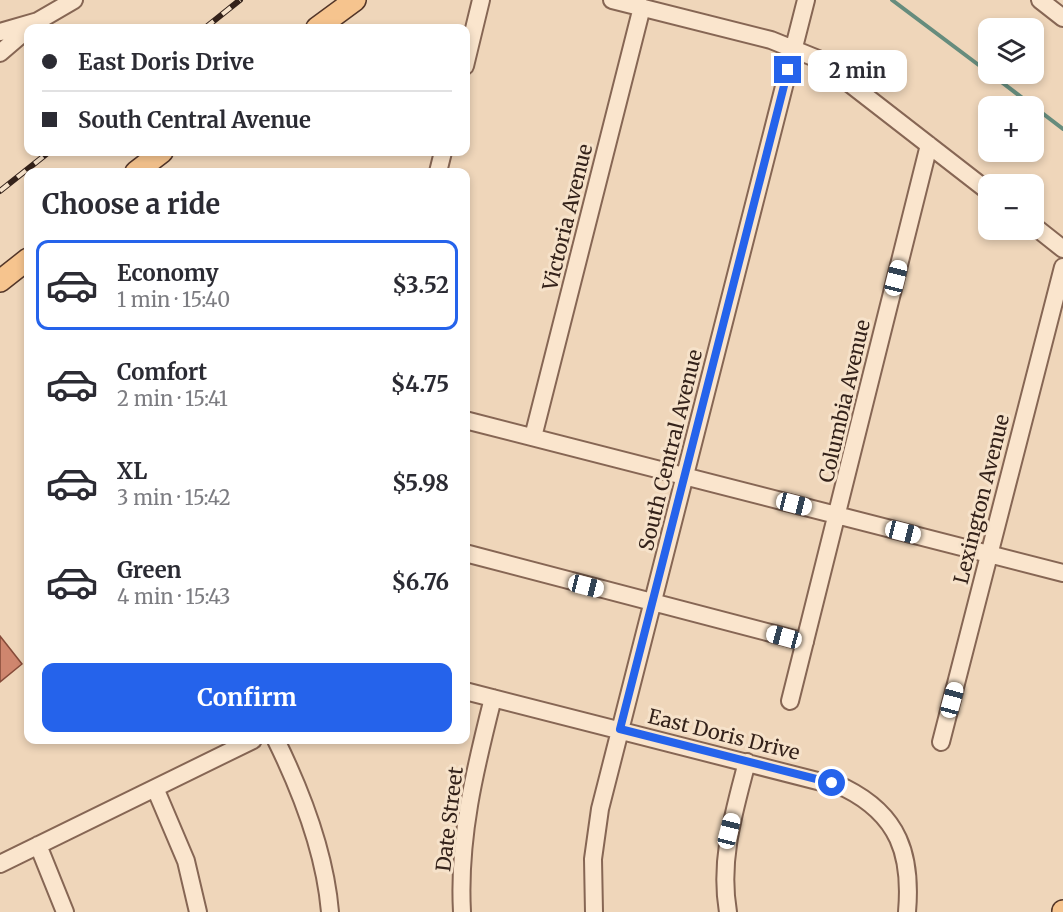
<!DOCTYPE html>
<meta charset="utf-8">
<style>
body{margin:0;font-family:Merriweather,serif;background:#f7f7f7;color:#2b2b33;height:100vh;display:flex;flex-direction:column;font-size:22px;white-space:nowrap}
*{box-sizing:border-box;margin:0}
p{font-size:20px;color:#7c7c81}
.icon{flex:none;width:33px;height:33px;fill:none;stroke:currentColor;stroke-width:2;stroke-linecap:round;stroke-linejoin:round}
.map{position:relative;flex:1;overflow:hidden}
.sheet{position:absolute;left:24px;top:168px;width:446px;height:576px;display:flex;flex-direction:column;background:#fff;border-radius:12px;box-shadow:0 3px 9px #0003}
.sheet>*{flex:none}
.hud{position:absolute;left:24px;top:24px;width:446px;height:132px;border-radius:12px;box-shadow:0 3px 9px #0003;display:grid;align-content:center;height:132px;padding:0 18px;background:#fff}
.tools{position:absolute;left:978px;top:18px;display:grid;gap:12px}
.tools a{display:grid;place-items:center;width:66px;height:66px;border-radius:12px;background:#fff;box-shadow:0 3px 9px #0003;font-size:30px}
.end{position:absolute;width:27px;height:27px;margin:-14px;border:8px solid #2563eb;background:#fff;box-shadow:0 0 0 3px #fff}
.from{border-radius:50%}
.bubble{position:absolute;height:42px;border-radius:12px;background:#fff;box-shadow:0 3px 9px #0003;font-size:20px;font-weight:700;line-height:42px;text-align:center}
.car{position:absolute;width:18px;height:36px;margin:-18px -9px;border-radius:8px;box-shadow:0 0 4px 2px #0007;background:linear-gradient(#fff 24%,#345 0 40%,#fff 0 76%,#345 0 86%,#fff 0)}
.hud b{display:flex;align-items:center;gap:21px;height:57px;font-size:22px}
.hud b+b{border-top:2px solid #e1e1e2}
.hud i{width:15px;height:15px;background:#2b2b33}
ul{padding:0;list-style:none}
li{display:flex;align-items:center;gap:18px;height:90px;margin:0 12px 9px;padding:0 6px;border:3px solid transparent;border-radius:12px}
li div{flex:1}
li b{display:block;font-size:22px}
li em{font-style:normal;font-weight:700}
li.active{border-color:#2563eb}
li>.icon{width:54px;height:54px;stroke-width:1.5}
h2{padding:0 18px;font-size:27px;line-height:72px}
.cta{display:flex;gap:12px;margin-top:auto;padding:12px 18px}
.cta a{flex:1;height:69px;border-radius:12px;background:#2563eb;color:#fff;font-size:24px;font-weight:700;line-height:69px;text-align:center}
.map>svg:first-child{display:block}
</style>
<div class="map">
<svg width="1063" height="912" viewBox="0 0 1063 912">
<rect width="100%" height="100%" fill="#efd6ba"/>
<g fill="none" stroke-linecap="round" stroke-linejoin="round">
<!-- stream -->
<path stroke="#668c7d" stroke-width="4" d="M892,0L988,72
M991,74L1063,129"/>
</g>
<!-- building -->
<path fill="#cf866e" stroke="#864b39" stroke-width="1.5" d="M0,636L22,664L0,682Z"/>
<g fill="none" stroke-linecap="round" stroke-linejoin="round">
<defs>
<path id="minor" d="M612,0L771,40L818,59L988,191
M1040,0L1063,18
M0,32L38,21L74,0
M0,53L28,29
M465,66L481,0
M438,172L443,152
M1034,226L1063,249
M465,420L1063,573
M533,437L642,7
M465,553L805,642
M465,691L845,788C899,815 912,855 907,912
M790,701L929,145
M276,740C302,793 325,852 330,912
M941,742L1063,267
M155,788L186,861L198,912
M38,845L65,912
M0,864L253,740
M462,912C458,838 475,769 493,698
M594,912L593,859L600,809L806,0
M728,912C719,860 734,812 747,762"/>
<path id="major" d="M317,28L355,0
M136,172L162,152
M0,281L28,259
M1063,912V911"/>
</defs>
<!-- minor casing -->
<use href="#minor" stroke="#866654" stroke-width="20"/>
<!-- major casing -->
<use href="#major" stroke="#533629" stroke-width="24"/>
<!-- minor -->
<use href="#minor" stroke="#fae5cd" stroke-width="16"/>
<!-- major -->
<use href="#major" stroke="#f6c48e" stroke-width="21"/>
<defs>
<path id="rail" d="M205,28L240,0
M0,191L49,152"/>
</defs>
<!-- rail casing -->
<use href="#rail" stroke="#34221a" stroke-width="6"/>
<!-- rail -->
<use href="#rail" stroke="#f6e2ca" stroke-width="4" stroke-dasharray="11" stroke-linecap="butt"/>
</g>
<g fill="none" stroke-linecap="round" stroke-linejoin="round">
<!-- route -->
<path stroke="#2563eb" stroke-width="8" d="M788,70L620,729L832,783"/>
</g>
<g text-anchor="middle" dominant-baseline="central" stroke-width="6" stroke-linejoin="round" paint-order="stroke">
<!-- street labels -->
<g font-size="20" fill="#34221a" stroke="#f6e2ca">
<text transform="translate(567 217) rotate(-76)">Victoria Avenue</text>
<text transform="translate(844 401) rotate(-77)">Columbia Avenue</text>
<text transform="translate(670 450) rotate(-76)">South Central Avenue</text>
<text transform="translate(981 499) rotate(-76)">Lexington Avenue</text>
<text transform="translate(724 734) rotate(14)">East Doris Drive</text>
<text transform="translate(449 819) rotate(-83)">Date Street</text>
</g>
</g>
</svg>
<div class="tools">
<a><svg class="icon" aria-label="layers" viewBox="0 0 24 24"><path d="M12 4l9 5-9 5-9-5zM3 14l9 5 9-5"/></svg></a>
<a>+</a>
<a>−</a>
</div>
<i class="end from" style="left:832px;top:783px"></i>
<i class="end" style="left:788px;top:70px"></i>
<div class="bubble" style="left:808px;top:50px;width:99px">2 min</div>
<i class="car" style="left:896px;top:278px;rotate:14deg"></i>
<i class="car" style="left:794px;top:504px;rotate:104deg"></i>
<i class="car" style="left:903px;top:532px;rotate:104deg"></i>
<i class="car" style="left:586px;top:586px;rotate:104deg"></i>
<i class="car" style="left:784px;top:637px;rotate:285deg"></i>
<i class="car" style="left:952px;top:700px;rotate:15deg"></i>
<i class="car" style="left:729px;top:831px;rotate:14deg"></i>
<div class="hud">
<b><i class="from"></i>East Doris Drive</b>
<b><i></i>South Central Avenue</b>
</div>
<section class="sheet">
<h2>Choose a ride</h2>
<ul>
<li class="active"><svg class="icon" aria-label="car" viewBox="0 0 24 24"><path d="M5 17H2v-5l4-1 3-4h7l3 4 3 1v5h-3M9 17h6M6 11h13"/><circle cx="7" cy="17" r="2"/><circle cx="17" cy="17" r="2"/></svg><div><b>Economy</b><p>1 min · 15:40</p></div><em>$3.52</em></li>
<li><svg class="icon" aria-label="car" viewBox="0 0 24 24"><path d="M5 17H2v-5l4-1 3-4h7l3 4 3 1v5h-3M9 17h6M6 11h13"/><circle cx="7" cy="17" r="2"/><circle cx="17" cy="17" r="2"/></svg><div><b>Comfort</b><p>2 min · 15:41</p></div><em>$4.75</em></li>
<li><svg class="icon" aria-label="car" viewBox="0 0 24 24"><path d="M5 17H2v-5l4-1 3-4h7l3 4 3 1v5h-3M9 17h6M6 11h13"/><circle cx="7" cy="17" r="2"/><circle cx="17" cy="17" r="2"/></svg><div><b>XL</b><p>3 min · 15:42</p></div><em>$5.98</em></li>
<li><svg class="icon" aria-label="car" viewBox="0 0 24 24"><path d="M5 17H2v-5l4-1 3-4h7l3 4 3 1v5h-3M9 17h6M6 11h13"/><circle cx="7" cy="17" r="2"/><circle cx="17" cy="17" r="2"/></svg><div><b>Green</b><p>4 min · 15:43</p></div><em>$6.76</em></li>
</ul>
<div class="cta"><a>Confirm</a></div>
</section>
</div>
